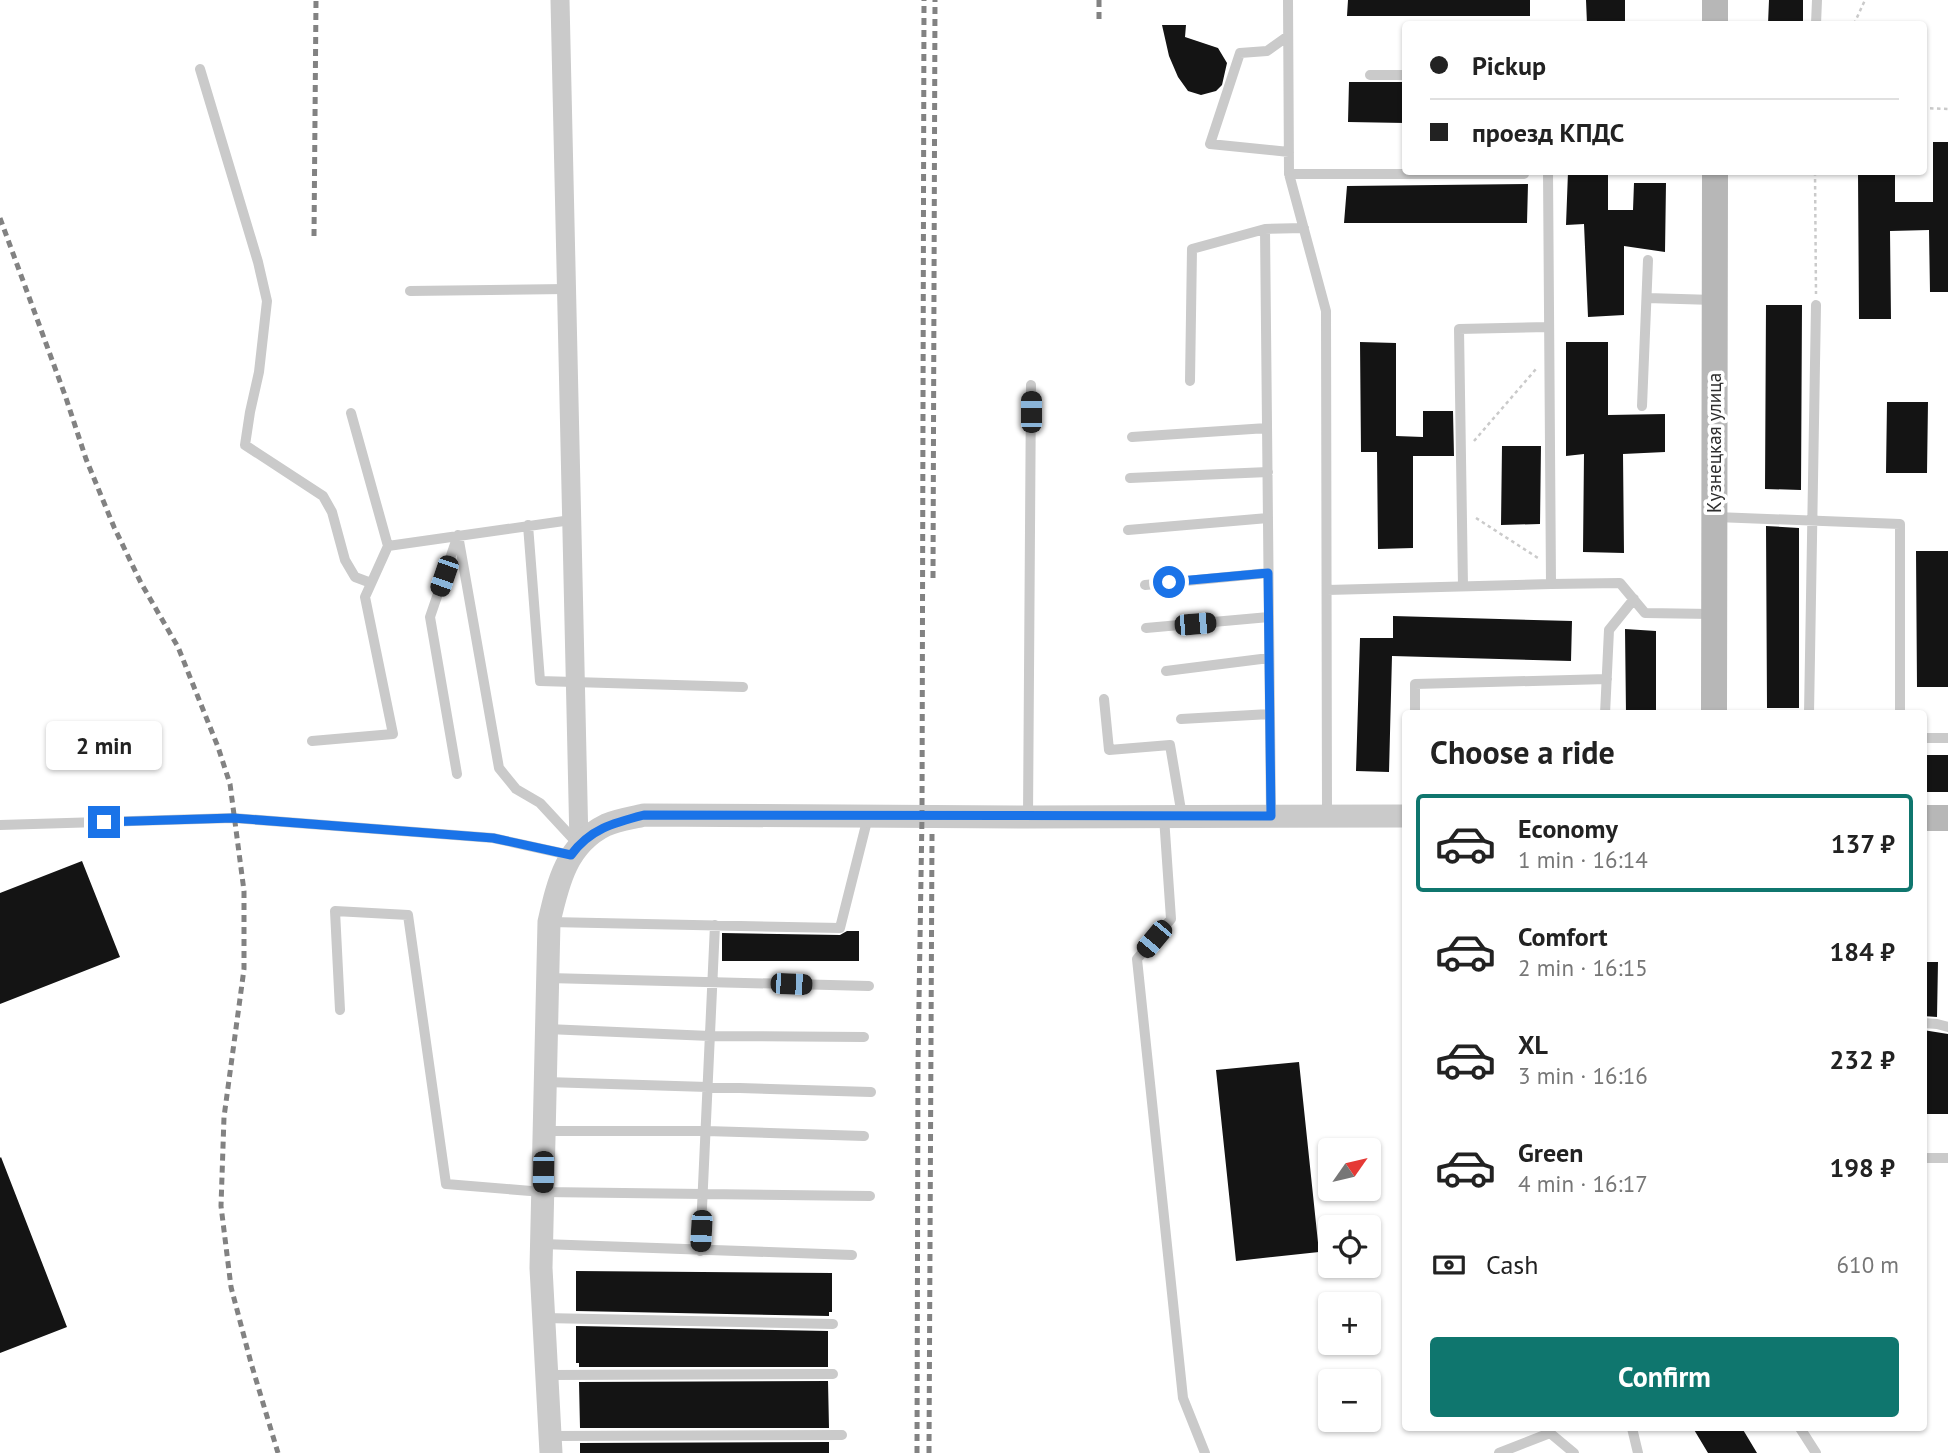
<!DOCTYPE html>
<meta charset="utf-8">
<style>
body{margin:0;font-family:"PT Sans",sans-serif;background:#f2f2f2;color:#222;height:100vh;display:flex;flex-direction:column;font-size:26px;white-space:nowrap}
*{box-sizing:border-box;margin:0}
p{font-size:23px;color:#767676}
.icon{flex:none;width:38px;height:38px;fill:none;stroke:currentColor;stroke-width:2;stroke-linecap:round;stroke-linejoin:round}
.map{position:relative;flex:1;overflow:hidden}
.panel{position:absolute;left:1402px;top:710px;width:525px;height:721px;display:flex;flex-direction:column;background:#fff;border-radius:7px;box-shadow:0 2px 5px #0004}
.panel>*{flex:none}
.guide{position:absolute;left:1402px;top:21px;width:525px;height:154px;border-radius:7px;box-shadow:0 2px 5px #0004;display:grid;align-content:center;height:154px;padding:0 28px;background:#fff}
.needle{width:46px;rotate:56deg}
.buttons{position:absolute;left:1318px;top:1138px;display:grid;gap:14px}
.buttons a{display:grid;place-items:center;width:63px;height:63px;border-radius:7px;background:#fff;box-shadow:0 2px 5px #0004;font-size:35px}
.end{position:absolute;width:32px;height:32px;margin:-16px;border:9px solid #1a73e8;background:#fff;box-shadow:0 0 0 4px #fff}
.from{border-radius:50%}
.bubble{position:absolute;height:49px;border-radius:7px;background:#fff;box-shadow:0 2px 5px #0004;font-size:23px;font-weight:600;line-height:49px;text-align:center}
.car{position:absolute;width:21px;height:42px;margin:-21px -10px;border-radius:9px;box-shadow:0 0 5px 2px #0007;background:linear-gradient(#222 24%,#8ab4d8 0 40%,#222 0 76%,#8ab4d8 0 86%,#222 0)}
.guide b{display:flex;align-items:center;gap:24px;height:66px;font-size:26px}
.guide b+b{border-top:2px solid #e0e0e0}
.guide i{width:18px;height:18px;background:#222}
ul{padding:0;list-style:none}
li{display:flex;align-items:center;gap:21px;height:98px;margin:0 14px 10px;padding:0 14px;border:4px solid transparent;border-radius:7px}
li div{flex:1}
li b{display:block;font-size:26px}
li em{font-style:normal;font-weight:600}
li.active{border-color:#0f766e}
li>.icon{width:63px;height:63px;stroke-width:1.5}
h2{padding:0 28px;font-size:32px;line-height:84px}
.pay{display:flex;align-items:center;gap:18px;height:77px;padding:0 28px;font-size:26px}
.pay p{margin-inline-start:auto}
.cta{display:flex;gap:14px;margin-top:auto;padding:14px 28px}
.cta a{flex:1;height:80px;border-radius:7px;background:#0f766e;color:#fff;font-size:28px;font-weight:600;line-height:80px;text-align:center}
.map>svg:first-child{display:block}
</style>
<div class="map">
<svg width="1948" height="1453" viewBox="0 0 1948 1453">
<rect width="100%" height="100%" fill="#fff"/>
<!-- building -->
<path fill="#141414" d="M1348,0H1530V16H1347Z
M1586,0H1625V24H1587Z
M1769,0H1803V24H1768Z
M1162,25H1186L1185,37L1218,48L1227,63L1222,85L1216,91L1201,95L1188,91L1178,77L1169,56Z
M1349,82H1405V123L1348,122Z
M1933,142H1948V292H1930L1929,230L1890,231L1891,319H1859L1858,172H1895V202H1933Z
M1568,172H1608V210H1633L1634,183H1666L1665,252L1624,246V315L1588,317L1584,224L1566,225Z
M1528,184L1527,223H1344L1347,186Z
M1766,305H1802L1801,490L1765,489Z
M1360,342L1396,343V436L1423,437V411H1453L1454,456H1413V548L1378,549L1377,452H1361Z
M1566,342H1608V415L1665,414V452L1623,454L1624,553L1583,552L1584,454L1566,456Z
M1887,402H1928L1927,473H1886Z
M1502,446H1541L1540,524L1501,525Z
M1766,526L1799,528V708H1767Z
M1916,551H1948V687H1917Z
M1393,616L1572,621L1571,661L1392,656L1389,772L1356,771L1360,638H1393Z
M1625,629L1656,631V714H1626Z
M1923,755H1948V792H1923Z
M82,861L120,957L0,1004V893Z
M847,931H859V961H722V933L840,935Z
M1923,962H1938L1937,1017L1923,1016Z
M1923,1030L1948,1034V1114H1923Z
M1299,1062L1319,1252L1236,1261L1216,1070Z
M1,1157L67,1327L0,1353V1158Z
M576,1271L832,1273V1312H829V1316L576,1311Z
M576,1326L828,1331V1367H579V1363H576Z
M828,1381L829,1428H580L579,1382Z
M1693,1428H1742L1757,1453H1708Z
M829,1442V1453H580V1443Z"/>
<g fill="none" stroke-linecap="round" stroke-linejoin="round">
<!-- path -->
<path stroke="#cacaca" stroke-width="2.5" stroke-dasharray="3.5 3.5" stroke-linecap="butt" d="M1854,24L1865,0
M1923,108L1948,109
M1815,172L1816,294
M1474,441L1536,369
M1476,518L1538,558"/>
<!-- service -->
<path stroke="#cacaca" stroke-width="10" d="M1288,0L1289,174L1326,311L1327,816
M1816,24L1817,0
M1288,36L1267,51L1240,53L1210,144L1289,152
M200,69L258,262L267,301L259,372L250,412L245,445L323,496L332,512L345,560L355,577L371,583
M1370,75H1405
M1548,172L1551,584L1620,583L1645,613L1712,614
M1289,174H1524
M1265,229L1271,816
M410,291L566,289
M1647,298L1714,300
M1190,381L1192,249L1265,229L1304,228
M1642,406L1648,260
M351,413L388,546L571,520
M1132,437L1267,428
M1130,478L1268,472
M1716,517L1900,524V714
M528,525L540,681L743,687
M1128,530L1268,518
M458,535L499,768L516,789L540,803L577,843
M1145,585L1268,573
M1463,586L1459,329L1549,327
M1327,590L1551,584
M1146,628L1269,617
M1166,671L1269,658
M1104,699L1109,750L1170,745L1182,816
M1415,714V684L1607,679
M1605,714L1609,630L1634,599
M1809,714L1816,305
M1181,719L1270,714
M1923,738H1948
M312,741L393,734L365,597L388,546
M457,774L430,617L458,535
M1028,817L1031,385
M1164,817L1171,919L1137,959L1183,1398L1205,1453
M0,825L233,818L493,838L570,855
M550,922L840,928L868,817
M548,978L869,986
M340,1010L335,911L408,915L446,1184L543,1192L870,1196
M1923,1023L1937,1024L1948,1027
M547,1029L710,1036L864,1037
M546,1082L871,1092
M545,1131H706L864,1136
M1923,1158H1948
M542,1244L852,1255
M700,1251L715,925
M544,1318L833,1324
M547,1375L833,1374
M1632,1428L1638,1453
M1800,1428L1816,1453
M550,1436L842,1435
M1499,1453L1550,1433L1574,1453"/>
<!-- minor -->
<path stroke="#cacaca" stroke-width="19" d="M560,0L579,844"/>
<!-- tertiary -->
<path stroke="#cacaca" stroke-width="23" d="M551,1453L541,1268L549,922C558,882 567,844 606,825C617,820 632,818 644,815L1028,817L1405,816"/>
<!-- secondary -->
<path stroke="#b7b7b7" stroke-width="26" d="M1715,24V0
M1714,714L1715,172
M1923,818H1948"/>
<!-- rail -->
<path stroke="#828282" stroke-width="5" stroke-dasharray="7 5" stroke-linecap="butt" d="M1099,19V0
M0,218L66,398L86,459L114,527L141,583L178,647L218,747L230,784L244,891V969L224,1117L221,1206L231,1287L251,1363L278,1453
M314,236L316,0
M933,578L935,0
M917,1453L918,1064L922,816L924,0
M929,1453L932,834"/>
</g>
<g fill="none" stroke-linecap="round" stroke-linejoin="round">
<!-- route -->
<path stroke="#1a73e8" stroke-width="9" d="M104,822L233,818L493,838L571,855C590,829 613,823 644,815L1271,816L1268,573L1169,582"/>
</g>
<g text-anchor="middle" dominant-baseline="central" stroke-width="7" stroke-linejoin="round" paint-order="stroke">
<!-- street labels -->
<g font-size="19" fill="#2d2d2d" stroke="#fff">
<text transform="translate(1714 443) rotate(-90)">Кузнецкая улица</text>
</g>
</g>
</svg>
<div class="buttons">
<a><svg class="needle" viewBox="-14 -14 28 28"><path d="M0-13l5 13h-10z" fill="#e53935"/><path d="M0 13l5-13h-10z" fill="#767676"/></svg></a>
<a><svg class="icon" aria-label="locate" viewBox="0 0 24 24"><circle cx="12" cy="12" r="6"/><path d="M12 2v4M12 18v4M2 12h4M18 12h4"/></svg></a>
<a>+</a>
<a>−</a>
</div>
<i class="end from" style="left:1169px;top:582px"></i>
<i class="end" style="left:104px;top:822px"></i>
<div class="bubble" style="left:46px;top:721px;width:116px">2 min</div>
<i class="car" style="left:1031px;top:412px;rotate:0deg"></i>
<i class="car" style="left:444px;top:576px;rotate:199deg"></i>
<i class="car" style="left:1195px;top:624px;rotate:85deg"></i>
<i class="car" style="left:1154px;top:939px;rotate:220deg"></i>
<i class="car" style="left:791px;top:984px;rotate:92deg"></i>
<i class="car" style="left:543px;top:1172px;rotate:181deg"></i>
<i class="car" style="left:701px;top:1231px;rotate:183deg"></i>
<div class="guide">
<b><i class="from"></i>Pickup</b>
<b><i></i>проезд КПДС</b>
</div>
<section class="panel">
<h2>Choose a ride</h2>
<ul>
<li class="active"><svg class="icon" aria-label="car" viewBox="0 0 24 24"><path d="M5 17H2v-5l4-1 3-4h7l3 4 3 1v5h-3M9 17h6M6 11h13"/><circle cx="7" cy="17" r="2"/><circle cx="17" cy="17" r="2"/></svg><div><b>Economy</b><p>1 min · 16:14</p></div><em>137 ₽</em></li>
<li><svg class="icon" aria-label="car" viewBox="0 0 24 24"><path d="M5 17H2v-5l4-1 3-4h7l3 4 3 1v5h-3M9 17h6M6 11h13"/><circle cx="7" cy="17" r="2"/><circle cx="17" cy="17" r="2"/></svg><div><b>Comfort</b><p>2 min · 16:15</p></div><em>184 ₽</em></li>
<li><svg class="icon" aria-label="car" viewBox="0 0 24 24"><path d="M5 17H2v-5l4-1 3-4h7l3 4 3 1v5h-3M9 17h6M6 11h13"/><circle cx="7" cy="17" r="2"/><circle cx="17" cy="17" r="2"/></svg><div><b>XL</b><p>3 min · 16:16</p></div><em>232 ₽</em></li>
<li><svg class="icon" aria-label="car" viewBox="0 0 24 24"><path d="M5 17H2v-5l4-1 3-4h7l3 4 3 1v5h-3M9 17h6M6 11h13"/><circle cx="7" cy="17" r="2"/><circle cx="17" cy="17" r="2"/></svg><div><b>Green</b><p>4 min · 16:17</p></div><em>198 ₽</em></li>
</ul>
<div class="pay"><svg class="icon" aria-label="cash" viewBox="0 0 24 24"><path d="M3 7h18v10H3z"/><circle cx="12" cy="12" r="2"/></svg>Cash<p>610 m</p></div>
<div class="cta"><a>Confirm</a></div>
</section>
</div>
